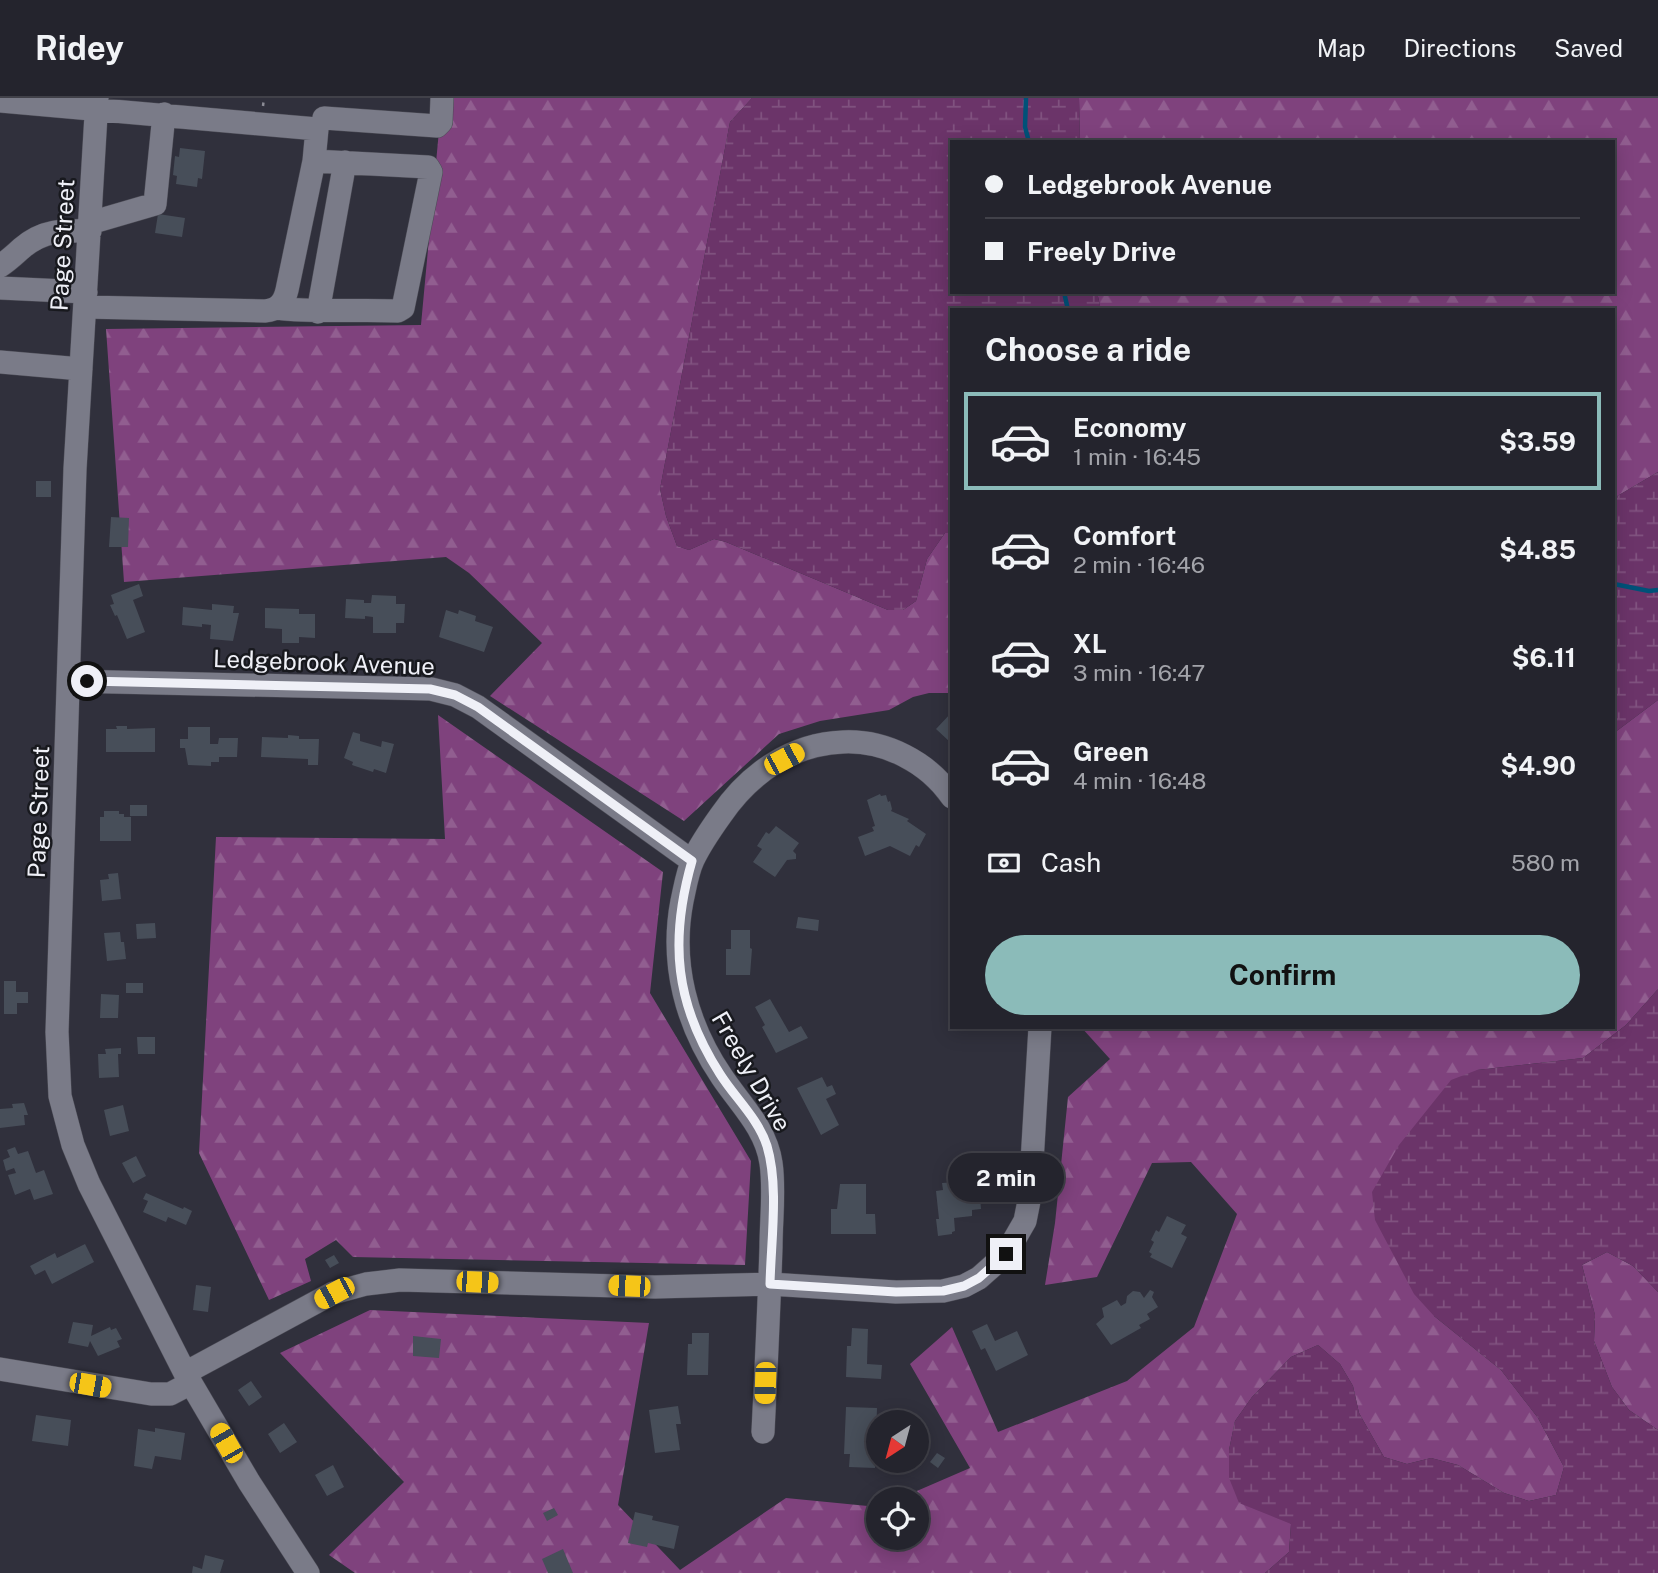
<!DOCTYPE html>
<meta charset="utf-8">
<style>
body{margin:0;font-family:"Public Sans",sans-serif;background:#2c2c35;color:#f1f3f6;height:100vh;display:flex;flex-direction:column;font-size:26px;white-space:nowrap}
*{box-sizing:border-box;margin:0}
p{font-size:23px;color:#a3a4aa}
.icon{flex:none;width:38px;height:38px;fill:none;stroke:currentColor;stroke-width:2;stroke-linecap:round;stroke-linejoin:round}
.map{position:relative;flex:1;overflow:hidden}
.drawer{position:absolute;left:950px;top:210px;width:665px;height:721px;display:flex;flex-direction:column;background:#24242d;border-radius:0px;box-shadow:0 4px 18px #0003,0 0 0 2px #414149}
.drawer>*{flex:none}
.guide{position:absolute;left:950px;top:42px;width:665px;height:154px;border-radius:0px;box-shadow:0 4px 18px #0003,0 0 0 2px #414149;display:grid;align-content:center;height:154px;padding:0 35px;background:#24242d}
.needle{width:46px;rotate:216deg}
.controls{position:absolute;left:866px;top:1312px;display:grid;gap:14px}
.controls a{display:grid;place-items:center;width:63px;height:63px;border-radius:50%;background:#24242d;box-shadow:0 4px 18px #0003,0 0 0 2px #414149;font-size:35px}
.end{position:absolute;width:32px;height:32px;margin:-16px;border:9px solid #eff0f7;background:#111;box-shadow:0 0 0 4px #111}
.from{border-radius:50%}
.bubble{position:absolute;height:49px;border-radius:24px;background:#24242d;box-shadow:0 4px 18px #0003,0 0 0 2px #414149;font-size:23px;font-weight:700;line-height:49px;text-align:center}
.car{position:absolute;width:21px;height:42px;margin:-21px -10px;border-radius:9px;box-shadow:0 0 5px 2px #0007;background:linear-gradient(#f5c518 24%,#345 0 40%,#f5c518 0 76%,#345 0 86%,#f5c518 0)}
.guide b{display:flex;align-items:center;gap:24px;height:66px;font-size:26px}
.guide b+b{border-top:2px solid #414149}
.guide i{width:18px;height:18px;background:#f1f3f6}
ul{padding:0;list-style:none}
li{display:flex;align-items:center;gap:21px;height:98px;margin:0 14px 10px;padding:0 21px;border:4px solid transparent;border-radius:0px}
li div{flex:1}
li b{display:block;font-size:26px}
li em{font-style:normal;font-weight:700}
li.on{border-color:#8bbbb9}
li>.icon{width:63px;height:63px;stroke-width:1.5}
h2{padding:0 35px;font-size:32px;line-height:84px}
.pay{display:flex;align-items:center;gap:18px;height:77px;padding:0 35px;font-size:26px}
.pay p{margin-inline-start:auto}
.cta{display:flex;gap:14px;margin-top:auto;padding:14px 35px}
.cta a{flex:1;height:80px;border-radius:42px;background:#8bbbb9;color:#111;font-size:28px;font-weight:700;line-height:80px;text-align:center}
header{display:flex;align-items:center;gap:42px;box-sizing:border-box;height:98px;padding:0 35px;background:#24242d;border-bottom:2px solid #414149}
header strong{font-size:33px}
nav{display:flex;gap:38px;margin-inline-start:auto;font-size:24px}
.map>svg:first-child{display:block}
</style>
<header>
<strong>Ridey</strong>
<nav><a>Map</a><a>Directions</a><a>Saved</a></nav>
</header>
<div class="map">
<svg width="1658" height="1475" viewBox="0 0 1658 1475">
<defs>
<pattern id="forest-firs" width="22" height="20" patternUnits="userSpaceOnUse" patternTransform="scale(1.75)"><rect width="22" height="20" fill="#7f427d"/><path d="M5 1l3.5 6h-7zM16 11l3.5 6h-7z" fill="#915e90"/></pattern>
<pattern id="wetland-marsh" width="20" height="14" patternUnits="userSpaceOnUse" patternTransform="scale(1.75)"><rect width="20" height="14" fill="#6b3469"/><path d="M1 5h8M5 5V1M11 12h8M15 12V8" fill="none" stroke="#80527f"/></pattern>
</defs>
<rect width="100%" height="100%" fill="#30303c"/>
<!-- forest -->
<path fill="url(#forest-firs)" d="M442,0H752L730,24L660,391L666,418L677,448L689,452L714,441L726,444L888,512H903L916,503L927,461L945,435H952V595H929L913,599L889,612L820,623L779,636L684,723L490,598L542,545L469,475L446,459L124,484L106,231L421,227Z
M1079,0H1658V374L1614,400V212H1101L1097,194H1614V44H1080Z
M1658,602V891L1626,927L1583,960L1477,972L1434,1218L1501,1272L1538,1320L1564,1369L1556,1397L1529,1403L1504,1395L1458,1367L1431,1360L1407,1366L1384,1359L1359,1315L1353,1288L1340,1266L1318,1247L1291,1259L1252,1299L1235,1323L1229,1352L1291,1426L1289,1454L1265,1475H355L329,1457L404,1384L280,1255L370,1212L649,1225L618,1407L680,1472L786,1400L878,1409V1440H917V1402H896L970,1370L910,1266L952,1229L998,1334L1127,1283L1194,1229L1237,1116L1191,1064L1152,1065L1097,1179L1045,1187L1055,1125L1068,999L1110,961L1081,929H1614V635Z
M438,617L663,774L650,895L751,1063L745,1167L353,1159L336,1142L305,1161L311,1183L269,1202L199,1055L216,739L445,741Z
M1607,1154L1633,1168L1658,1194V1332L1629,1312L1612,1289L1594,1243L1595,1217L1582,1167Z"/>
<!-- wetland -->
<path fill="url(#wetland-marsh)" d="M752,0H1079L1080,44H952V194H1097L1101,212H952V435H945L927,461L916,503L903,512H888L726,444L714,441L689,452L677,448L666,418L660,391L730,24Z
M1658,374V602L1614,635V400Z
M1658,891V1194L1633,1168L1607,1154L1582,1167L1595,1217L1594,1243L1612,1289L1629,1312L1658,1332V1475H1265L1289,1454L1291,1426L1239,1405L1229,1380V1352L1235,1323L1252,1299L1291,1259L1318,1247L1340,1266L1353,1288L1359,1315L1384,1359L1407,1366L1431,1360L1458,1367L1504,1395L1529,1403L1556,1397L1564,1369L1538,1320L1501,1272L1434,1218L1414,1196L1375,1122L1372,1094L1399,1047L1451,982L1477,972L1583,960L1626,927Z"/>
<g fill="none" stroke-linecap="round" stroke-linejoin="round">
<!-- stream -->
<path stroke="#005178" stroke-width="4.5" d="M1026,0L1025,29L1029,44
M1064,194L1068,212
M1614,486L1649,493L1658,492"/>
</g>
<!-- building -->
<path fill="#474e59" d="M180,50L205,53L202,81L198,80L197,89L176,86L177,78L173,77L175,58L179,59Z
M158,116L185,120L182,139L155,135Z
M36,383H51V399H36Z
M111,419L129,420L128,449H109Z
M139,486L143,498L133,502L145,534L127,541L117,517L115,518L110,507L114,506L111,497Z
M372,497L396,498V506H405L404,525H396V535H373V519L365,518V521L345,520L346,501L364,502V505H371Z
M212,506L234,508L233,515H239L233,543L210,541L211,527L202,526V529L182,527L183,509L212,512Z
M265,510L299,511V516H315V540L299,539V545H282V531L265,530Z
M446,512L458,516L459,512L476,518L475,523L493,529L484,554L439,539Z
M952,614V642L950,644L936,631Z
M116,628H127V631L155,630V654H106V631H117Z
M188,629H210V646H218L219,640H238L237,659H219V664H211V668L188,667L185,650H180V641H188Z
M353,634L360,636V643L381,649L382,643L394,646L386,675L374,671L373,674L352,667L353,664L344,660Z
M288,637L299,638V641H319L318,667H308V661L261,659L262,639L288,640Z
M880,696L881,698L886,697L888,704L890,703L892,711L891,713L909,721L907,723L926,736L919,749L916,747L910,758L890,748L865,758L858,739L874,733L872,729L875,728L867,702Z
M130,707H147V718H130Z
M104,713H119V716H124V719H131V743H100V719H104Z
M776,728L799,745L793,753L796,756V761L787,762L775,779L753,764L762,751L757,748L766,734L769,736Z
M118,775L121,801L102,803L100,782L109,781L108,776Z
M798,819L819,822L818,833L796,830Z
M155,825L156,840L137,841L136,826Z
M731,832H750V850L752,851L750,877H726V851H731Z
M120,834L121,844H124L126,861L107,863L104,835Z
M4,883H16V894H28V905H17V916H4Z
M126,885H143V895H126Z
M101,896L119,897L118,920H100Z
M770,901L789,934L801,928L808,940L776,955L762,929L765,927L755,909Z
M137,939H155V956H138Z
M121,950V956H118L119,979L99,980L98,956H106L105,951Z
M822,979L827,989L832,987L836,996L826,1001L839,1027L821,1037L797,990Z
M24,1005L28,1017H24L25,1027L0,1030V1011L13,1010L12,1006Z
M123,1007L129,1033L110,1038L104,1012Z
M15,1049L18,1056L28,1053L36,1075L44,1072L53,1096L34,1102L30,1091L15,1097L8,1077L16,1075L14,1070L6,1073L3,1062L10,1059L7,1052Z
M136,1058L146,1078L133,1085L122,1065Z
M973,1083V1087L979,1086L981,1111L972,1112V1118L954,1120L955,1133L952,1134V1136L938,1138L936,1121H939L936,1093L943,1092L942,1085Z
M840,1086H866V1116H875L876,1136H831V1111H837Z
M146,1095L183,1111L184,1109L192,1113L186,1127L168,1119L166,1124L143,1114L148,1103L143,1101Z
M1167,1118L1186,1127L1181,1136L1187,1139L1172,1170L1150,1159L1152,1156L1149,1154L1154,1144L1151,1142L1156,1132L1159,1134Z
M85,1146L94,1164L52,1186L45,1172L35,1177L30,1168L55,1155L57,1160Z
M334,1157L339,1165L330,1170L325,1162Z
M196,1187L211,1189L208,1214L193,1212Z
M1150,1192L1154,1194L1152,1199L1158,1209L1147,1216L1150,1221L1139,1227L1141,1230L1111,1247L1096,1226L1104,1219L1102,1210L1117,1202L1121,1208L1126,1205L1127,1198L1133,1193L1140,1194L1144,1200Z
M73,1224L93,1227L91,1238L110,1229L111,1232L116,1230L122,1241L117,1243L120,1249L98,1258L90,1243L88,1249L68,1245Z
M987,1226L995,1243L1017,1233L1028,1257L996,1273L985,1250L981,1252L972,1233Z
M852,1230L868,1231L867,1266L882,1267L881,1281L846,1279L847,1248H851Z
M692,1235H709L708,1277H687L688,1246H692Z
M413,1238L441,1241L439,1260L413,1258Z
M251,1283L262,1299L249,1308L238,1292Z
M678,1308L681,1326H676L680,1352L655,1355L649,1312Z
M846,1309L877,1310L875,1370L849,1369L850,1356H844Z
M36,1317L71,1322L68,1348L32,1343Z
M284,1325L297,1344L280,1355L268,1336Z
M155,1330L185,1335L181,1362L155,1358L152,1371L134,1368L138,1331L155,1334Z
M937,1355L945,1360L938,1370L930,1364Z
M333,1367L344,1389L327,1398L315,1377Z
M554,1410L558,1417L547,1423L543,1415Z
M635,1414L653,1418L652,1422L679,1428L674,1451L648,1445L647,1449L628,1445Z
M563,1451L573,1475H548L542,1461Z
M205,1457L224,1462L220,1475H192L193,1468L202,1471Z"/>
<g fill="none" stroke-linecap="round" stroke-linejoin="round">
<defs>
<path id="minor" d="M97,0L75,371L57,934L60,998L73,1047L89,1086L185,1275L249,1384L308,1475
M0,3L317,31L314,63L287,192C284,205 278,212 265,213L85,209
M324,20L437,28L441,24L442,0
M90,125L155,106L164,16
M0,168C8,163 14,157 22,150C43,132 63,132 90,133
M0,190L86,194
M277,210C317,215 357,211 398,213L403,210L431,74L428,69L314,63
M318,214L345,64
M0,264L81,271
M69,583L431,591L455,597L478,609L692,763
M0,1271L151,1296H170L191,1285
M185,1275L333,1195L366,1186L400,1182L655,1189L770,1186L896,1194L943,1193L964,1188L979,1180L1006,1156L1025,1123L1030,1098L1040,929
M763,1334C766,1273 769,1211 771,1149C771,1122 775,1092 771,1065C766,1030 740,1006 722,979C686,926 670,865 682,803C685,790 687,775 693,762C700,747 711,731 721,717C749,676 791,646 843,644C885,642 928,664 952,699"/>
</defs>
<!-- minor casing -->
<use href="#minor" stroke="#4c4c56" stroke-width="24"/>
<!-- path -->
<path stroke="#8c8c96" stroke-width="2.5" stroke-dasharray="3.5 5" stroke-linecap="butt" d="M263,8L264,0"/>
<!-- minor -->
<use href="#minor" stroke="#7a7b88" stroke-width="23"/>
</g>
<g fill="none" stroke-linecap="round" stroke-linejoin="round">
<!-- route -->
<path stroke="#eff0f7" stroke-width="9" d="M87,583L430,591L455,597L478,609L692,763C669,843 675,906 720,976C735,1000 758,1020 767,1048C779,1088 771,1143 770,1186L896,1194L943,1193L964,1188L979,1180L1006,1156"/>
</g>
<g text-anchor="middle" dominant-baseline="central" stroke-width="5" stroke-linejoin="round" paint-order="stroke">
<!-- street labels -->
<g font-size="24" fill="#eff0f7" stroke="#18191e">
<text transform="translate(62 147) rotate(-87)">Page Street</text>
<text transform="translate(324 564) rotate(2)">Ledgebrook Avenue</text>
<text transform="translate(38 714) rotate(-88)">Page Street</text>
<text transform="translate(752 973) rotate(60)">Freely Drive</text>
</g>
</g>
</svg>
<div class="controls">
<a><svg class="needle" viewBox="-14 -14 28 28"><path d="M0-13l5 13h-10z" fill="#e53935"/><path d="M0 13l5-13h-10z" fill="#a3a4aa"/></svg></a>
<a><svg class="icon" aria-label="locate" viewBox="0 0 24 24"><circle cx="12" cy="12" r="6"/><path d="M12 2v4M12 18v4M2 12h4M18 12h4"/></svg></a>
</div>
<i class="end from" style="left:87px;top:583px"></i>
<i class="end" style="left:1006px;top:1156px"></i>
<div class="bubble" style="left:948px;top:1055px;width:116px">2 min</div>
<i class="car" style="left:784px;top:661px;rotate:62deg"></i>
<i class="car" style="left:477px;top:1184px;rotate:92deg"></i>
<i class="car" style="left:629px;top:1188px;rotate:272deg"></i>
<i class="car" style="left:334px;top:1195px;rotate:242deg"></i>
<i class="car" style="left:765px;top:1285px;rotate:182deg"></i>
<i class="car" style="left:90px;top:1287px;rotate:100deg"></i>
<i class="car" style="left:226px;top:1345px;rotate:330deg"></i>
<div class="guide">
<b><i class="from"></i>Ledgebrook Avenue</b>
<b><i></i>Freely Drive</b>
</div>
<section class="drawer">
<h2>Choose a ride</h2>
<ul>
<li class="on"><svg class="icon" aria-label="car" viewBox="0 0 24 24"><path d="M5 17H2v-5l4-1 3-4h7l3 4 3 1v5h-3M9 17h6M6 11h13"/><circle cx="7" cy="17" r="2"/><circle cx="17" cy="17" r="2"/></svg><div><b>Economy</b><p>1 min · 16:45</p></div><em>$3.59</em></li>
<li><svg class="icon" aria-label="car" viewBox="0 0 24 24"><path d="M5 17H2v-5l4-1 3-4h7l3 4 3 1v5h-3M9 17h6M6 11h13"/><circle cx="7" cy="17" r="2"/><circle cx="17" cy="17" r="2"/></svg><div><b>Comfort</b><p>2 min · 16:46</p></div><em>$4.85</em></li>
<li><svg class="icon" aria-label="car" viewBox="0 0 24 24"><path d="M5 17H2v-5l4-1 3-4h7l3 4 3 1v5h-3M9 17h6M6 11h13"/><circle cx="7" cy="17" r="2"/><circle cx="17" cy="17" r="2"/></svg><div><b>XL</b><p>3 min · 16:47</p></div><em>$6.11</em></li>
<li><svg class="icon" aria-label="car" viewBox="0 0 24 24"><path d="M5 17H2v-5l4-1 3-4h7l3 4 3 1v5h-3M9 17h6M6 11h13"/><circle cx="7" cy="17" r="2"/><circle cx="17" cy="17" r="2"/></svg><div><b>Green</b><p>4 min · 16:48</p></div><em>$4.90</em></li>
</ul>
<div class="pay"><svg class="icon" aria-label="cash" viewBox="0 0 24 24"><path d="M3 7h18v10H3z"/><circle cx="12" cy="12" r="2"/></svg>Cash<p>580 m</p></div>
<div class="cta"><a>Confirm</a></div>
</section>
</div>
